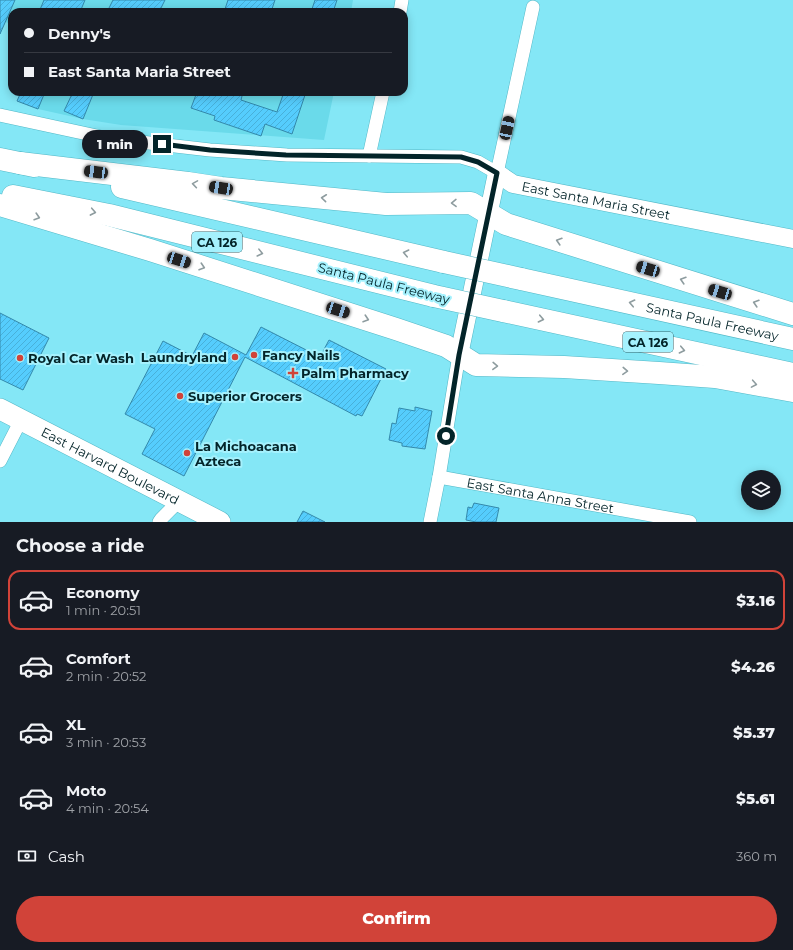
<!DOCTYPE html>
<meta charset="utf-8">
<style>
body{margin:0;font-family:Montserrat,sans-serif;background:#20242c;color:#f1f3f6;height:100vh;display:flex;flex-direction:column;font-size:15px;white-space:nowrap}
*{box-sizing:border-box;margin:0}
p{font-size:13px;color:#9ea1a6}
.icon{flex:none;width:22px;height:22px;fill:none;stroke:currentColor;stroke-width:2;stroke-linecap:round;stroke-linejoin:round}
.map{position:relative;height:522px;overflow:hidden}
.drawer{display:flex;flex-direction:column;background:#171b24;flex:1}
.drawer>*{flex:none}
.top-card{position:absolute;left:8px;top:8px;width:400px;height:88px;border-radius:12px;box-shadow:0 2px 10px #0003;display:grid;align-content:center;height:88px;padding:0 16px;background:#171b24}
.buttons{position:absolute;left:741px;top:470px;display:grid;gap:8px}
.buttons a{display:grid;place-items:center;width:40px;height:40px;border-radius:50%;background:#171b24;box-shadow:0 2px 10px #0003;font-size:20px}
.end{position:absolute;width:18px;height:18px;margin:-9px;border:5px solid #032429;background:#fff;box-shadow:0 0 0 2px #fff}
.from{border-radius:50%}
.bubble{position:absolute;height:28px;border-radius:14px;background:#171b24;box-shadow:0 2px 10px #0003;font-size:13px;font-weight:800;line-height:28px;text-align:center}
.car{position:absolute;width:12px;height:24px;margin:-12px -6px;border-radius:5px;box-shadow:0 0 3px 1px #0007;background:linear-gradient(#222 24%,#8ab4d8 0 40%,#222 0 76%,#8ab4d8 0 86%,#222 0)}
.top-card b{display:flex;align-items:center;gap:14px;height:38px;font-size:15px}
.top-card b+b{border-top:1px solid #363941}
.top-card i{width:10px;height:10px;background:#f1f3f6}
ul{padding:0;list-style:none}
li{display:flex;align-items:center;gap:12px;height:60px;margin:0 8px 6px;padding:0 8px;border:2px solid transparent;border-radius:12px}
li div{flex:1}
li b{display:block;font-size:15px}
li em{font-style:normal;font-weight:800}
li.selected{border-color:#d14339}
li>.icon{width:36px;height:36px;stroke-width:1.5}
h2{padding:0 16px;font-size:18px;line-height:48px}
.pay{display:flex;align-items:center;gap:10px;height:44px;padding:0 16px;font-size:15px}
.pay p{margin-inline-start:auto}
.cta{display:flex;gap:8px;margin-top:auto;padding:8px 16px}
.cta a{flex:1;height:46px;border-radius:24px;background:#d14339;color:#fff;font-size:16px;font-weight:800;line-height:46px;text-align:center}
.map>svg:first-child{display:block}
</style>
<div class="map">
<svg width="793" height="522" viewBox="0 0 793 522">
<defs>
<pattern id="building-hatch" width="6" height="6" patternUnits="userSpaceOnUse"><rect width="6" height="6" fill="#55cdfd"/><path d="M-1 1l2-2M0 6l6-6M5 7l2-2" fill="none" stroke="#48b0d9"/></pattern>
</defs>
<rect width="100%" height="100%" fill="#84e7f6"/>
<!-- built -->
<path fill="#6adaea" d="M0,0H353L351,12H12V25L0,19Z
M21,92H334L324,140L121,125L83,119L38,109L18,100Z"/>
<!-- building -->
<path fill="url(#building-hatch)" stroke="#3489ab" d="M0,0H15L0,34Z
M44,0H85L80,12H39Z
M113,0H165L159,12H107Z
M228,0H275L271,12H224Z
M315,0H337L333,12H311Z
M21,92H45L38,109L17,101Z
M73,92H94L83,119L64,111Z
M197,92H243L241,100L277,112L284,92H306L292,134L265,124L261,136L214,120L215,116L191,108Z
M0,313L49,338L23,390L0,379Z
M261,327L320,357L329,340L386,369L362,416L357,414L356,416L245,357L184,476L142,454L155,429L125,414L163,341L192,356L204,333L246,355Z
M415,407L432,411L425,449L402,446V443L389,440L392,423L396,424L399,408L415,411Z
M474,503L499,508L496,522H476L466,520L468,507L472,508Z
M303,511L325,522H297Z"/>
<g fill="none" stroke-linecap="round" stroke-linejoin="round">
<defs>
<g id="street">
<path d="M400,12L402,0"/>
<path d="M0,115L106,138L210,150L287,155L461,157L478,162L497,173L533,7"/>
<path d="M369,156L383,92"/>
<path d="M0,461L21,420"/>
<path id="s1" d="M439,477L690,522"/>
<path d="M159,522L161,519L179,501"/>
<path d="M430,522L439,477L459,355"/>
</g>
<g id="secondary">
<path id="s2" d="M459,355L497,173L513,184L793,239"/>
</g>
<g id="primary">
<path id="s3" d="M0,409L220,522"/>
</g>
<g id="highway">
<path d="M0,159L34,166"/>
<path d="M20,163L188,183L221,188L386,204L471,203L506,224L793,314"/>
<path d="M122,187L444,262"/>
<path d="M13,196L109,215L434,296"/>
<path d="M0,205L150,250L396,329L446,346L476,365L564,367L659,373L715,377L793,391"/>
<path id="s4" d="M521,279L793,339"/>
<path d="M503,311L793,374"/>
</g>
</defs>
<!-- street casing -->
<use href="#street" stroke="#52b7c6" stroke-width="14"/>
<!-- secondary casing -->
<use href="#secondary" stroke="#52b7c6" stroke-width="19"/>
<!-- primary casing -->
<use href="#primary" stroke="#52b7c6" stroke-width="22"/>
<!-- highway casing -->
<use href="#highway" stroke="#52b7c6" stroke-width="23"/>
<!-- street -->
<use href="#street" stroke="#fff" stroke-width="13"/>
<!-- secondary -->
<use href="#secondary" stroke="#fff" stroke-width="18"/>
<!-- primary -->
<use href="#primary" stroke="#fff" stroke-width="21"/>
<!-- highway -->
<use href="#highway" stroke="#fff" stroke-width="22"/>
<defs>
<path id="highway-bridge" d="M444,262L521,279
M434,296L503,311"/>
</defs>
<!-- highway-bridge casing -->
<use href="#highway-bridge" stroke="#52b7c6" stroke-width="23" stroke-linecap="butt"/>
<!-- highway-bridge -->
<use href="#highway-bridge" stroke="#fff" stroke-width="22"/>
</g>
<!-- one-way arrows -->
<defs><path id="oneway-chevron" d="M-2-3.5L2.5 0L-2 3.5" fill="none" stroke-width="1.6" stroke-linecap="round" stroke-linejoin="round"/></defs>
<g stroke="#8e9c9f">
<use href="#oneway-chevron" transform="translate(195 184) rotate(-171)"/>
<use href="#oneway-chevron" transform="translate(324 198) rotate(-174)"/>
<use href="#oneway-chevron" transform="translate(454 203) rotate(179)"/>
<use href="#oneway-chevron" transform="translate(93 212) rotate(11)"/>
<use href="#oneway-chevron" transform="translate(37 217) rotate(17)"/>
<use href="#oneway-chevron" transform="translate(559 241) rotate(-163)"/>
<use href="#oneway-chevron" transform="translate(260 253) rotate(14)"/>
<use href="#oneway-chevron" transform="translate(406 253) rotate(-167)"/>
<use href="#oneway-chevron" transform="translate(202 267) rotate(18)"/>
<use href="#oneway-chevron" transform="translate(683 280) rotate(-163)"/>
<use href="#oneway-chevron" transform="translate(632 303) rotate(-168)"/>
<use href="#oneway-chevron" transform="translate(756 303) rotate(-163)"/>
<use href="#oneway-chevron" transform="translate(366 319) rotate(18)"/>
<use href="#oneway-chevron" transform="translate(541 319) rotate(12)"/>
<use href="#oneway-chevron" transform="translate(682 350) rotate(12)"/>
<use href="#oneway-chevron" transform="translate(495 366) rotate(2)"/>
<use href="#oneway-chevron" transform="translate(625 371) rotate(3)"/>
<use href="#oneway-chevron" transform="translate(754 384) rotate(10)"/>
</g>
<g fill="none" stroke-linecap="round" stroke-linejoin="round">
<!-- route -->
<path stroke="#032429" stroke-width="5" d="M162,144L210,150L286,155L461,157L478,162L497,173L459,355L446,436"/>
</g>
<!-- markers -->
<g fill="#d14339" stroke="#a5f1fd" stroke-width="1.5">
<circle cx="254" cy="355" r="4"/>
<circle cx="235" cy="357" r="4"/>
<circle cx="20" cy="358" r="4"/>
<path d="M291 367h4v4h4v4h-4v4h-4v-4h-4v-4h4z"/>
<circle cx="180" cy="396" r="4"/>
<circle cx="187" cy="453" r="4"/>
</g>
<g text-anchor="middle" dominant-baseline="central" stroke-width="4" stroke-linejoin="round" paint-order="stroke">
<!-- shield labels -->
<g fill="#a5f1fd" stroke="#346269" stroke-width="1">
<rect x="192" y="232" width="50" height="20" rx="3"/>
<rect x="623" y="332" width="50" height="20" rx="3"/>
</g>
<g font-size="12" font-weight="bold" fill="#032429">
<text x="217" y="242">CA 126</text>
<text x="648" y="342">CA 126</text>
</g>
<!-- street labels -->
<g font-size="13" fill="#032429" stroke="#a5f1fd">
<text stroke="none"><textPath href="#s2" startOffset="290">East Santa Maria Street</textPath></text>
<text transform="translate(384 283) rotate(14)">Santa Paula Freeway</text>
<text stroke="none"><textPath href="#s4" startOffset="196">Santa Paula Freeway</textPath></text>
<text stroke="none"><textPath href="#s3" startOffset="124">East Harvard Boulevard</textPath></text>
<text stroke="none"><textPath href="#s1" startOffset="103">East Santa Anna Street</textPath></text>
</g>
<!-- poi labels -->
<g font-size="13" font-weight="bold" fill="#032429" stroke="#a5f1fd" text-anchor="start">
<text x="262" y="355">Fancy Nails</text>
<text x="227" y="357" text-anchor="end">Laundryland</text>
<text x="28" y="358">Royal Car Wash</text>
<text x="301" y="373">Palm Pharmacy</text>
<text x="188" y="396">Superior Grocers</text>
<text x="195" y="446">La Michoacana<tspan x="195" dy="15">Azteca</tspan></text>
</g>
</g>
</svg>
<div class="buttons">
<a><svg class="icon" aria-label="layers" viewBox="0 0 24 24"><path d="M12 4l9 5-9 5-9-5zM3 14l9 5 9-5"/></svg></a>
</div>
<i class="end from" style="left:446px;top:436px"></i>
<i class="end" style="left:162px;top:144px"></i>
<div class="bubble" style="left:82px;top:130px;width:66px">1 min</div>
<i class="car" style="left:507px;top:128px;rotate:12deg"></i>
<i class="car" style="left:96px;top:172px;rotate:277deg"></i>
<i class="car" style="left:221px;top:188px;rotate:279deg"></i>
<i class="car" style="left:179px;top:260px;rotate:108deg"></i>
<i class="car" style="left:648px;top:269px;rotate:287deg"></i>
<i class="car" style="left:720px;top:292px;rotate:287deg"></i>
<i class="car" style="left:338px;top:310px;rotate:108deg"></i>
<div class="top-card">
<b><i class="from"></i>Denny's</b>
<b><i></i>East Santa Maria Street</b>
</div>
</div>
<section class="drawer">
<h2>Choose a ride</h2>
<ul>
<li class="selected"><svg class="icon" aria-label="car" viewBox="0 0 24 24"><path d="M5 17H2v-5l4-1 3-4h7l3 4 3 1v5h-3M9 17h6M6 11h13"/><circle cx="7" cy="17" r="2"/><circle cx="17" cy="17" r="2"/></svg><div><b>Economy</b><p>1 min · 20:51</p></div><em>$3.16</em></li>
<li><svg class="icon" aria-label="car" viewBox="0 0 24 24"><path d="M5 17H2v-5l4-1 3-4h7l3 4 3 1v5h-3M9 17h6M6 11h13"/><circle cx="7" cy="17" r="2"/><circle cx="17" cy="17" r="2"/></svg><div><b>Comfort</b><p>2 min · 20:52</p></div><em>$4.26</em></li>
<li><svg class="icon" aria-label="car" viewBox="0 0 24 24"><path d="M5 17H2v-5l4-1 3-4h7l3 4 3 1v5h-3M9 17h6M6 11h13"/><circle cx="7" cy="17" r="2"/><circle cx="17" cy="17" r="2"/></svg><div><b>XL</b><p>3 min · 20:53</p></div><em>$5.37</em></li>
<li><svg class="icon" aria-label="car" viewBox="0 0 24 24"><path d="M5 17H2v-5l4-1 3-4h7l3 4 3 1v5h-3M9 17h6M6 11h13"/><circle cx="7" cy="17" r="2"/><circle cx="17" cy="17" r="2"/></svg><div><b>Moto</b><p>4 min · 20:54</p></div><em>$5.61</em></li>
</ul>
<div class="pay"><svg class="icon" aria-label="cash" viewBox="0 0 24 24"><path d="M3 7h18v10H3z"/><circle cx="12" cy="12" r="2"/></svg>Cash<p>360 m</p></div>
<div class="cta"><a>Confirm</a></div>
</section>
